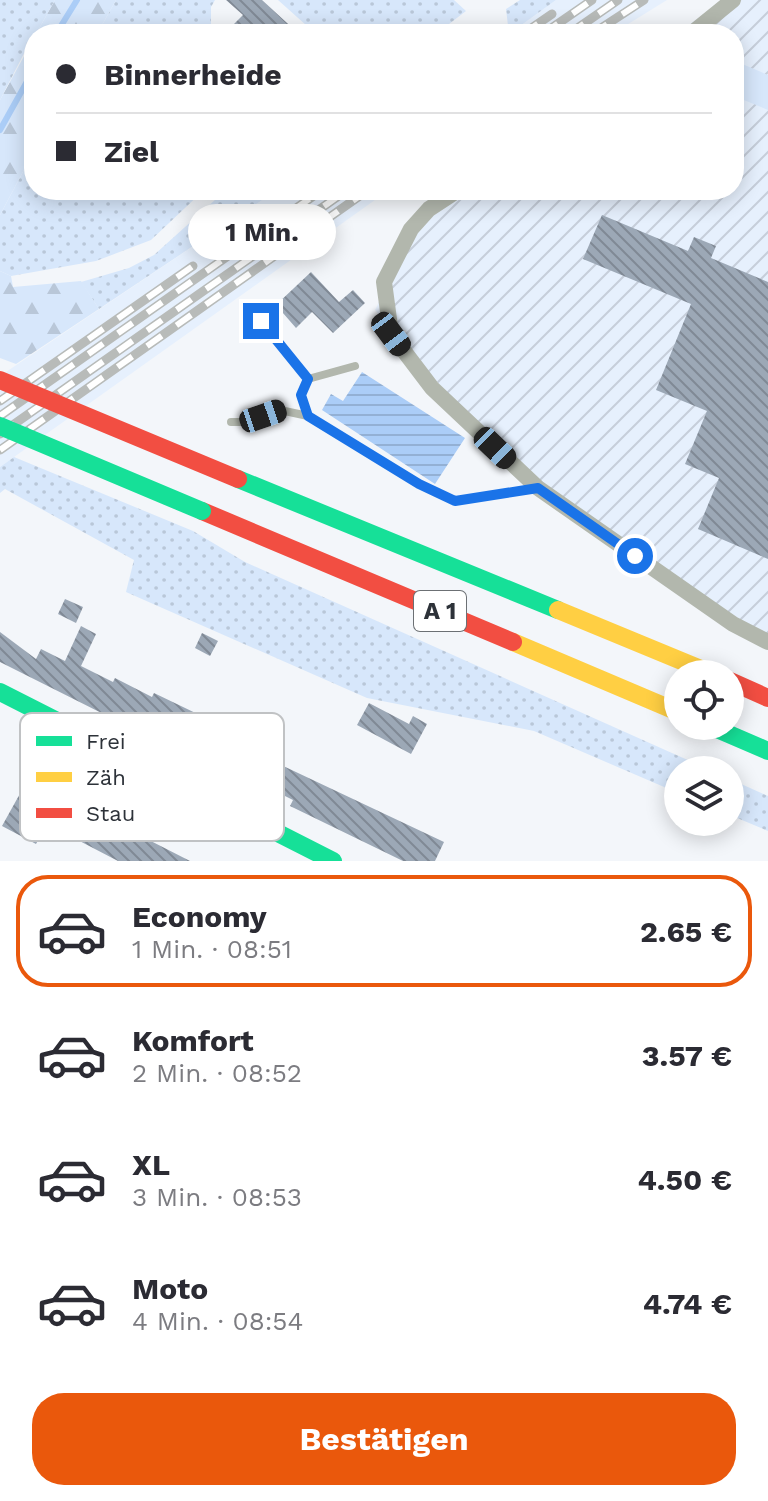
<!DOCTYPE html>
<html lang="de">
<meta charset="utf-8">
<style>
body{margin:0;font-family:"Work Sans",sans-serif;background:#f7f7f7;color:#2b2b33;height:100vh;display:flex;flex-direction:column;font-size:30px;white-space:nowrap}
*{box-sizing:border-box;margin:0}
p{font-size:26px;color:#7c7c81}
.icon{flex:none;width:44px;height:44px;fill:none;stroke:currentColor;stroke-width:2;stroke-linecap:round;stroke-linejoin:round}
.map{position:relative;height:861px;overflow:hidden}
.drawer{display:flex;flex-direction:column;background:#fff;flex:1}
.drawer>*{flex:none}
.hud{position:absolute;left:24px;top:24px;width:720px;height:176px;border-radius:32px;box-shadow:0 4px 20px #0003;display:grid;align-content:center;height:176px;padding:0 32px;background:#fff}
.tools{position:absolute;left:664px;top:660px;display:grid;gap:16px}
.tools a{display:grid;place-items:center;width:80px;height:80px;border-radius:50%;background:#fff;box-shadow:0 4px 20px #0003;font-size:40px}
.end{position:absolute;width:36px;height:36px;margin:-18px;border:10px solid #1a73e8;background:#fff;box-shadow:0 0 0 4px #fff}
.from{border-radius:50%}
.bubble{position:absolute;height:56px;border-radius:28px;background:#fff;box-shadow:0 4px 20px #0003;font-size:26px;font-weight:700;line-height:56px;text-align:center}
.car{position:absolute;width:24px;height:48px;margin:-24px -12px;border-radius:10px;box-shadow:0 0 6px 2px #0007;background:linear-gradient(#222 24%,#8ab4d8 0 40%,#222 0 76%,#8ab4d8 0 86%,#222 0)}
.hud b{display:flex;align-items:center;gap:28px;height:76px;font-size:30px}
.hud b+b{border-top:2px solid #e1e1e2}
.hud i{width:20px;height:20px;background:#2b2b33}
ul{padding:14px 0 0;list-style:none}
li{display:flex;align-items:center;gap:24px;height:112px;margin:0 16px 12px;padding:0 16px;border:4px solid transparent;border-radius:32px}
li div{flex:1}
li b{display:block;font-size:30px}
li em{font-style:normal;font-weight:700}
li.on{border-color:#ea580c}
li>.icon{width:72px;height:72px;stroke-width:1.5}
.cta{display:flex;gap:16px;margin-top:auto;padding:16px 32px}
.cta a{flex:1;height:92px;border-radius:32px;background:#ea580c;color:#fff;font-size:32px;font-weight:700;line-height:92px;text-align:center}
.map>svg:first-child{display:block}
</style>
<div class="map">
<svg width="768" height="861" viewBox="0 0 768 861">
<defs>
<pattern id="industrial-furrows" width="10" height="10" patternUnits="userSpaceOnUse" patternTransform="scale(2)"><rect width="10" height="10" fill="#e6f0fd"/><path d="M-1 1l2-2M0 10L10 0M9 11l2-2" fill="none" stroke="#c6ceda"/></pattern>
<pattern id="grass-dots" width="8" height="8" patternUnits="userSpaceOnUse" patternTransform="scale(2)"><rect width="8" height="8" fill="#d7e7fb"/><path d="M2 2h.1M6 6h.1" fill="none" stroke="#b9c7d8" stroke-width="1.8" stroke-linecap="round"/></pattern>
<pattern id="forest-firs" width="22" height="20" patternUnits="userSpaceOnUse" patternTransform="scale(2)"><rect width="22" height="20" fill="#d7e7fb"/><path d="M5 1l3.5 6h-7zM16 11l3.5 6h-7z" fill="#b9c7d8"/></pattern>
<pattern id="water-rules" width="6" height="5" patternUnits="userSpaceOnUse" patternTransform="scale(2)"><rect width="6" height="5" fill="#abcdf7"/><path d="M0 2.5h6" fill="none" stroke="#93b0d4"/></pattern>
<pattern id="building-back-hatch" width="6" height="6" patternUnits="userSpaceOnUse" patternTransform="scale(2)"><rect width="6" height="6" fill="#9ca8b6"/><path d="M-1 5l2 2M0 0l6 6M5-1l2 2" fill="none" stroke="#808995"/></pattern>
</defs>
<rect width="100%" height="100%" fill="#f3f6fa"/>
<!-- built -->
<path fill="#e6f0fd" d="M556,0H667L612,34H509Z
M277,190H389L0,467V376Z"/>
<!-- industrial -->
<path fill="url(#industrial-furrows)" d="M723,0H768V635L702,601L516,473L375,310L422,217L459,190H734V34H676Z"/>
<!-- grass -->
<path fill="url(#grass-dots)" d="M0,0H55L36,34H34L0,100Z
M116,0H215L211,7V34H97Z
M278,0H454L466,11L436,34H316Z
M520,0H556L509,34L506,9Z
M34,151V190H204L151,240L96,261L11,276L0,271V215Z
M226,190H277L99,309L81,282L129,268L154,255Z
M14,457L193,531L245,562L710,770H678V793L534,731L367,698L126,592L134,560L5,489L0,493V467Z
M730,779L768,796V831L730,815Z"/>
<!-- forest -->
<path fill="url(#forest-firs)" d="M55,0H116L97,34H36Z
M34,38V151L0,215V100Z
M0,271L11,276L13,287L81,281L99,309L16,364L0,358Z"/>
<!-- garden -->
<path fill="#d7e7fb" d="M740,63L768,75V110L734,96V76Z"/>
<!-- water -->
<path fill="url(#water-rules)" d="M362,372L465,438L435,484L322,410L331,394L343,401Z"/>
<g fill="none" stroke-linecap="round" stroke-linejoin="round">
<!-- stream -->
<path stroke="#abcdf7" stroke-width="6" d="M56,34L77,0
M0,130L34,69"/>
</g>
<!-- building -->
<path fill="url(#building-back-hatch)" d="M226,0H262L299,34H224L243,15Z
M602,215L688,251L694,237L716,246L711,258L768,282V559L698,529L719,478L685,464L707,411L656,390L691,304L583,259Z
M311,272L339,302L353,290L365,303L333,333L312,312L296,328L276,305Z
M65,599L83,607L76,623L58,614Z
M81,626L96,634L81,666L113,682L115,678L152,697L154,693L210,720L213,716L233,726L221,748L233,754L220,778L187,761L189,757L0,662V632L36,659L41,649L65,661Z
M202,633L218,641L210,656L195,648Z
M369,703L409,724L413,716L427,724L411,754L357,725Z
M47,745L79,761L67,785L121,813L128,803L136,808L151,788L166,797L141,836L190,861H118L47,824L36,844L2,826Z
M279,764L444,842L435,861H403L290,806L293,800L275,791L279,783L271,779Z"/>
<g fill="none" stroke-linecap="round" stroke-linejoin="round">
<!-- lane -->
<path stroke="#b2b7ad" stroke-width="8" d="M261,321L308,379
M308,416L301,395L308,379L355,366
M231,422H245L280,410L308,416L419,484L455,501L537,488"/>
<!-- street -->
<path stroke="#b2b7ad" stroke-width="16" d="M691,34L733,0
M458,190L429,209L411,229L384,282L391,334L432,388L538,488L733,624L768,642"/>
<!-- fast -->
<path stroke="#16e098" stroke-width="18" d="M238,479L558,610
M0,692L333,861
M710,726L768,751"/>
<!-- slow -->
<path stroke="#ffcf43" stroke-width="18" d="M558,610L713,674
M513,642L678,712"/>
<!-- jam -->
<path stroke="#f24e42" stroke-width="18" d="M202,511L513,642
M730,681L768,698"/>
<defs>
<path id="rail" d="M523,34L552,14
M543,34L592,0
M569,34L618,0
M592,34L644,0
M0,401L193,266
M0,416L322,190
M0,434L347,190
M0,450L368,190"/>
</defs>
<!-- rail casing -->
<use href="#rail" stroke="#b8bbb9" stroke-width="9"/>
<!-- rail -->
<use href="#rail" stroke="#fff" stroke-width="6" stroke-dasharray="18" stroke-linecap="butt"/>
<!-- fast-bridge -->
<path stroke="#16e098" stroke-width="18" d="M0,426L202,511"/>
<!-- jam-bridge -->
<path stroke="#f24e42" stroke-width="18" d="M0,380L238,479"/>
</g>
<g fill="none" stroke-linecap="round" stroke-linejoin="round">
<!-- route -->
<path stroke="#1a73e8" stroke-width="10" d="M261,321L308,379L301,395L308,416L419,484L455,501L538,488L635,556"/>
</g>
<g text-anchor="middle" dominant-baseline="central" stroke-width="8" stroke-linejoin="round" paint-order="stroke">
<!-- shield labels -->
<rect fill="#fff" stroke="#6c7074" stroke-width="2" x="414" y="591" width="52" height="40" rx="6"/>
<g font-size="24" font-weight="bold" fill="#2d3239">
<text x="440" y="611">A 1</text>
</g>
</g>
<!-- legend -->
<rect x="20" y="713" width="264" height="128" rx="12" fill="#fff" stroke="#c0c2c4" stroke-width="2"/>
<rect x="36" y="736" width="36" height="10" fill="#16e098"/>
<rect x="36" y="772" width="36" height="10" fill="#ffcf43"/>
<rect x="36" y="808" width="36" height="10" fill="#f24e42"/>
<g font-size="22" fill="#2d3239">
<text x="86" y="749">Frei</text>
<text x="86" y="785">Zäh</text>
<text x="86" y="821">Stau</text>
</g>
</svg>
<div class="tools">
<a><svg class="icon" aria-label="locate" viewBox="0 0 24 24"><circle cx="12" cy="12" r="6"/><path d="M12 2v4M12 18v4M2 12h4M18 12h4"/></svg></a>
<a><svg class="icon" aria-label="layers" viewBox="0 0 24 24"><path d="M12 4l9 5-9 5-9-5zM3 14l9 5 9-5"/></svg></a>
</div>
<i class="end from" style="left:635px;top:556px"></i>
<i class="end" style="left:261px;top:321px"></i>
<div class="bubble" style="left:188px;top:204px;width:148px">1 Min.</div>
<i class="car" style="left:391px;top:334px;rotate:143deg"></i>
<i class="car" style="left:263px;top:416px;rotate:71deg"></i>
<i class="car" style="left:495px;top:448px;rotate:134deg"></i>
<div class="hud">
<b><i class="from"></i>Binnerheide</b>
<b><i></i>Ziel</b>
</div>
</div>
<section class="drawer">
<ul>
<li class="on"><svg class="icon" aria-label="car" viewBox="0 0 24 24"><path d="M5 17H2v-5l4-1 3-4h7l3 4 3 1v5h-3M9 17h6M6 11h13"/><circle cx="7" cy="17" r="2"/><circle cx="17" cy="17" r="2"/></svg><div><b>Economy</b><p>1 Min. · 08:51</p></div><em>2.65 €</em></li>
<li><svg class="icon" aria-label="car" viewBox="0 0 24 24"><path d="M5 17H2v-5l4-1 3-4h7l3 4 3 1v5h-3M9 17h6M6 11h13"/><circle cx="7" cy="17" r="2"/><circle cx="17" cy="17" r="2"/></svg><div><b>Komfort</b><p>2 Min. · 08:52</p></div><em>3.57 €</em></li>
<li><svg class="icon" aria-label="car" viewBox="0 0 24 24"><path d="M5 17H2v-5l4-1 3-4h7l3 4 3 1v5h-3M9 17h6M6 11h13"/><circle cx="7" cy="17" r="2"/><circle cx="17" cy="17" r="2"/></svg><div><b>XL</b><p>3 Min. · 08:53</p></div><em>4.50 €</em></li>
<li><svg class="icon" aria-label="car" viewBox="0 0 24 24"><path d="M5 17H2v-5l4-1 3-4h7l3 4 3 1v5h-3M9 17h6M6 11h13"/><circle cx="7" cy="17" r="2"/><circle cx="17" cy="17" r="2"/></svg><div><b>Moto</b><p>4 Min. · 08:54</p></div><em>4.74 €</em></li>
</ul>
<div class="cta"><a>Bestätigen</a></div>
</section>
